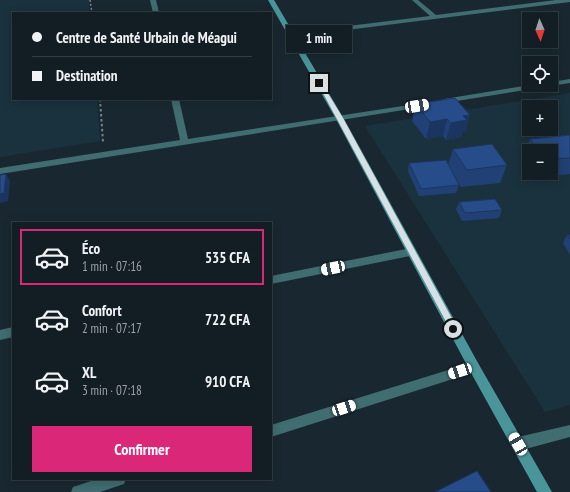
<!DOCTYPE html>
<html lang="fr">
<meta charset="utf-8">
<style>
body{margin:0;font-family:"PT Sans Narrow",sans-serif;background:#202b31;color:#f1f3f6;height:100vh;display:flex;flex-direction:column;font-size:15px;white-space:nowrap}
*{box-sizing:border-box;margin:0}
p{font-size:13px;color:#9da2a6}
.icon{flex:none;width:22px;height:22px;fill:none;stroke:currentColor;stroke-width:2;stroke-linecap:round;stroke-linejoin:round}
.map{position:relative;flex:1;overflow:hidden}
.drawer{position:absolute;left:12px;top:222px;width:260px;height:258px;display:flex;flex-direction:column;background:#131e24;border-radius:0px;box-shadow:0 2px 10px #0003,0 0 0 1px #323c41}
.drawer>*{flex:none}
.top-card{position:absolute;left:12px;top:12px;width:260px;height:88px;border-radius:0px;box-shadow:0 2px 10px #0003,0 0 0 1px #323c41;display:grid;align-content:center;height:88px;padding:0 20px;background:#131e24}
.needle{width:26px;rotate:177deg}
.fabs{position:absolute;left:522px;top:12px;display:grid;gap:8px}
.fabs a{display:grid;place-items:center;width:36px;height:36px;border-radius:0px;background:#131e24;box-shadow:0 2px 10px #0003,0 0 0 1px #323c41;font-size:20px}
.end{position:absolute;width:18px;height:18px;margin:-9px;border:5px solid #d6e0e5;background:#111;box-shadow:0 0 0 2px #111}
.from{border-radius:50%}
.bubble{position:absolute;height:28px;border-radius:0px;background:#131e24;box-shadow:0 2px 10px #0003,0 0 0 1px #323c41;font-size:13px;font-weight:700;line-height:28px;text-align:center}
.car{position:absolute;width:12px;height:24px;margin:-12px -6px;border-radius:5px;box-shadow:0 0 3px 1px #0007;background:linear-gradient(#fff 24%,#345 0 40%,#fff 0 76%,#345 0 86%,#fff 0)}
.top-card b{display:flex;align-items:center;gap:14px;height:38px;font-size:15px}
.top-card b+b{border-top:1px solid #323c41}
.top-card i{width:10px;height:10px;background:#f1f3f6}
ul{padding:7px 0 0;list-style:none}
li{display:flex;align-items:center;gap:12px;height:56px;margin:0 8px 6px;padding:0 12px;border:2px solid transparent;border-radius:0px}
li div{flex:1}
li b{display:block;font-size:15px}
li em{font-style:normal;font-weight:700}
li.on{border-color:#db2777}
li>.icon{width:36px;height:36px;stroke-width:1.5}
.action{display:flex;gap:8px;margin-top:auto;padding:8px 20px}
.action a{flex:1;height:46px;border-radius:0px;background:#db2777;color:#fff;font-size:16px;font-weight:700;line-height:46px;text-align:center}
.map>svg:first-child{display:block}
</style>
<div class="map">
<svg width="570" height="492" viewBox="0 0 570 492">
<rect width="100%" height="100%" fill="#192830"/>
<!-- built -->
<path fill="#1a323d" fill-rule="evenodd" d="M0,0H89L90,13H13V99H97L100,141L0,157Z
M570,93V405L545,412L365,126ZM529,107H551V129H529ZM529,151H551V173H529Z"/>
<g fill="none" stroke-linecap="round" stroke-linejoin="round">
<!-- path-far1 -->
<path stroke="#77838a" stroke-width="1.5" stroke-dasharray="2 2" stroke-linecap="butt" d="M90,0L92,13"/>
<!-- path -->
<path stroke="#77838a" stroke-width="2" stroke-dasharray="2.5 2.5" stroke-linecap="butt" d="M100,99L103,142"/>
<!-- street -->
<path fill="#406d70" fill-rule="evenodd" d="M150,0H156L159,13H153Z
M412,0H418L436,15L556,0H570V2L291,37L288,35L291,33L430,16Z
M570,79V83L551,86L548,85H551V82Z
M530,85H548L544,87L444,103L440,101L444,99Z
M171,99H179L188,139L429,102L433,104L429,106L0,174V168L180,140Z
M411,248L415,249L416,252L415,255L271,284V276Z
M13,327V337L0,340V330Z
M474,362L478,363L480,367L478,371L271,437V425Z
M570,425V437L518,451L513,449L511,444L513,439L518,437Z
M97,479H126L124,484L100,492H71L73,487Z"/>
<!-- secondary -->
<path fill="#4a959a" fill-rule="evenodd" d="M268,0H274L344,119L478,363L552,492H537L470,371L336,119Z"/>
</g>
<!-- wall -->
<path fill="#214176" d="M416,104L470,115L465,132H463L461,137L446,140L443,136L426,139L412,121Z
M570,135V174L537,177L534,173H551V151H529V166L522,156L530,139Z
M453,149L507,165L500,183L461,187L454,177L459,185L456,193L419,196L408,171L409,163L448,165Z
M459,202L502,210L499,218L462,221L456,209Z
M567,235H570V255L563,243Z"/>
<!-- shaded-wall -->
<path fill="#1b3560" d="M470,115L465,132H463L461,137L446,140L451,123L463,116Z
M447,119L443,136L426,139L430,122Z
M6,174L10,181L8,201L0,203V194Z"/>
<!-- building -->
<path fill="#264c89" stroke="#1b3560" d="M455,98L470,115L463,116L467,120L451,123L447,119L430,122L416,104Z
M570,135V158L551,159V151H539L530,139Z
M492,144L507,165L467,170L453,149Z
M446,160L459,185L421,189L409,163Z
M6,174L4,193L0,194V175Z
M495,199L502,210L465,213L459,202Z
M567,235H570V239Z
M477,471L491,492H435Z"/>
<!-- route -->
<path fill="#d6e0e5" d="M317,82H321L343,118L456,326V331H451Z"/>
</svg>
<div class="fabs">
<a><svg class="needle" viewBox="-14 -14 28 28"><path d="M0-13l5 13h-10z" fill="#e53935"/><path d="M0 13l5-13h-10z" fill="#9da2a6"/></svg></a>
<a><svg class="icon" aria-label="locate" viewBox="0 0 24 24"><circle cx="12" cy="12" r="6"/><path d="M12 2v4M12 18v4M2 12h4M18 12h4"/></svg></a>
<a>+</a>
<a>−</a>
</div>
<i class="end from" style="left:453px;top:329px"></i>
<i class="end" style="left:319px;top:83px"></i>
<div class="bubble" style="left:286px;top:25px;width:66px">1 min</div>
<i class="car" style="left:417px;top:106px;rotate:80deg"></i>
<i class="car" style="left:333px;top:268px;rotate:258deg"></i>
<i class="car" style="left:460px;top:371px;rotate:252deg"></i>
<i class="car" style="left:344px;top:408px;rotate:72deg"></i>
<i class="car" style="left:518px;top:444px;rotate:330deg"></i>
<div class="top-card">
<b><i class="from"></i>Centre de Santé Urbain de Méagui</b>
<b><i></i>Destination</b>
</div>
<section class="drawer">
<ul>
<li class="on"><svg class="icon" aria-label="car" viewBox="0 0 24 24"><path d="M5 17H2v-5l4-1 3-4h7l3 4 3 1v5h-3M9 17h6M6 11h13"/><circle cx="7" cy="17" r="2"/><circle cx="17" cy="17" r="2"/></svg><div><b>Éco</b><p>1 min · 07:16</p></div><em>535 CFA</em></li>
<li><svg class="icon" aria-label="car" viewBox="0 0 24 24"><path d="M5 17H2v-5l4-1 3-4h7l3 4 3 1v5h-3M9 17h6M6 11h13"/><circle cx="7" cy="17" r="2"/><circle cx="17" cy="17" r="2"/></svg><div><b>Confort</b><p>2 min · 07:17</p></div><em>722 CFA</em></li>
<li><svg class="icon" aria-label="car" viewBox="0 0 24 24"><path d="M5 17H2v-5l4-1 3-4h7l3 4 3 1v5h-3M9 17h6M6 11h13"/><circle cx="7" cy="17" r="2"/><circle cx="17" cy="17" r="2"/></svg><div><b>XL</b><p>3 min · 07:18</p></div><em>910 CFA</em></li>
</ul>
<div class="action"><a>Confirmer</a></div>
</section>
</div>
